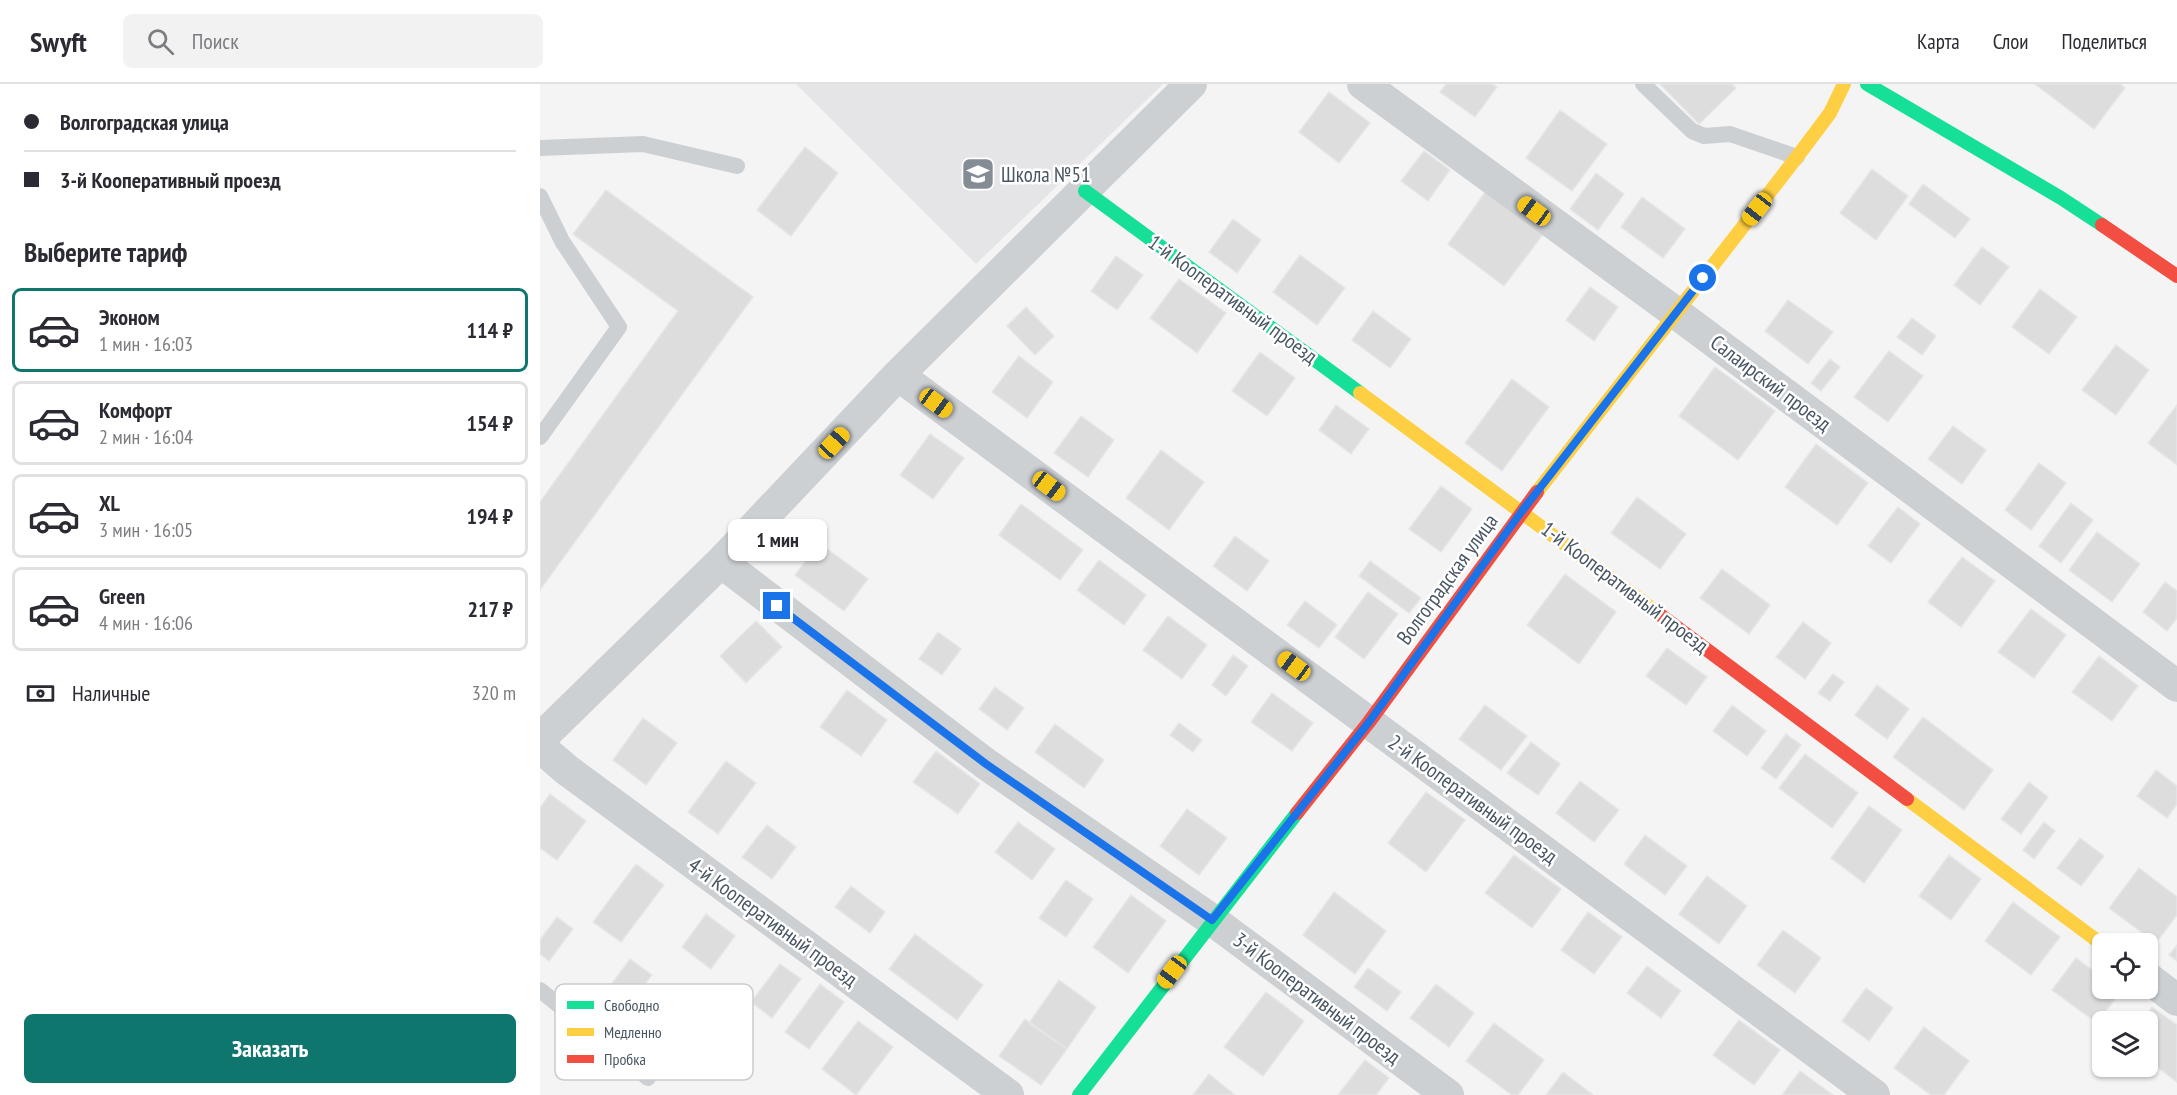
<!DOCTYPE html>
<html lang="ru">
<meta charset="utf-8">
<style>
body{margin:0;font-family:"PT Sans Narrow",sans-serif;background:#f2f2f3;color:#2b2b33;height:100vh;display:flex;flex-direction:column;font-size:22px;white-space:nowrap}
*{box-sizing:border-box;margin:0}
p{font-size:20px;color:#7c7c81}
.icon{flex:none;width:33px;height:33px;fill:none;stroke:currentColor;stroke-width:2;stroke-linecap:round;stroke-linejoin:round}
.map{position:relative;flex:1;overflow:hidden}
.panel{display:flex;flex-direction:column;background:#fff;width:540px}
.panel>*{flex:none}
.banner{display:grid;align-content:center;height:132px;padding:0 24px;background:#fff}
.controls{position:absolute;left:1552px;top:849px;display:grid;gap:12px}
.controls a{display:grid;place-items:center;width:66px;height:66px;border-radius:9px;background:#fff;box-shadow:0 2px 4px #0004;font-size:30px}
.end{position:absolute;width:27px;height:27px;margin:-14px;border:8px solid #1a73e8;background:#fff;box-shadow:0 0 0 3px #fff}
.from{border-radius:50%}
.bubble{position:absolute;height:42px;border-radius:9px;background:#fff;box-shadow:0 2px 4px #0004;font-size:20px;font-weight:800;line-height:42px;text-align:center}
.car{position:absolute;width:18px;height:36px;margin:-18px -9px;border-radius:8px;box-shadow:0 0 4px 2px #0007;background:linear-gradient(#f5c518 24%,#345 0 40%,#f5c518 0 76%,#345 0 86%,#f5c518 0)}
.banner b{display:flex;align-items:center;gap:21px;height:57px;font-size:22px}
.banner b+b{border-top:2px solid #e1e1e2}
.banner i{width:15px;height:15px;background:#2b2b33}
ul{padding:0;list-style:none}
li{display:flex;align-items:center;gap:18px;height:84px;margin:0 12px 9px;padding:0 12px;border:3px solid #e1e1e2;border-radius:9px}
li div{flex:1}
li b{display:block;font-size:22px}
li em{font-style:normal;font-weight:800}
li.selected{border-color:#0f766e}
li>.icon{width:54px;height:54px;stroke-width:1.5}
h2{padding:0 24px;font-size:27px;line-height:72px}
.pay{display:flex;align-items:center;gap:15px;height:66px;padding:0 24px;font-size:22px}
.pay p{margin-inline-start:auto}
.primary-button{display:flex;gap:12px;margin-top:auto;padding:12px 24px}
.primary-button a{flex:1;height:69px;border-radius:9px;background:#0f766e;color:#fff;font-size:24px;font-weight:800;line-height:69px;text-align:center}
header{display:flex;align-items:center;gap:36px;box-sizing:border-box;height:84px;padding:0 30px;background:#fff;border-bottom:2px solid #e1e1e2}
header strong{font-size:28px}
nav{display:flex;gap:33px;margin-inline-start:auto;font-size:21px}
.search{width:420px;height:54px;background:#f2f2f3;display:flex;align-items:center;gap:15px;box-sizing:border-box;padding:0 21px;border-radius:9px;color:#7c7c81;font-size:22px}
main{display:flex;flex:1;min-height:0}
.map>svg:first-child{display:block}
</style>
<header>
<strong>Swyft</strong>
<div class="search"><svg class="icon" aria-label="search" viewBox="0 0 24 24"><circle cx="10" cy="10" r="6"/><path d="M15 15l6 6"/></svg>Поиск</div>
<nav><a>Карта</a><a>Слои</a><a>Поделиться</a></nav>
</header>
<main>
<section class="panel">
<div class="banner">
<b><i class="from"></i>Волгоградская улица</b>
<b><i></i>3-й Кооперативный проезд</b>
</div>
<h2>Выберите тариф</h2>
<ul>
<li class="selected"><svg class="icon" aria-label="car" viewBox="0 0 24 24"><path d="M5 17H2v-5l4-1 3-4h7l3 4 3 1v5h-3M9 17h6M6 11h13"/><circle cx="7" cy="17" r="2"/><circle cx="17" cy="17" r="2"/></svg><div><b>Эконом</b><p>1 мин · 16:03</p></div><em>114 ₽</em></li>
<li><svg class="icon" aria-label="car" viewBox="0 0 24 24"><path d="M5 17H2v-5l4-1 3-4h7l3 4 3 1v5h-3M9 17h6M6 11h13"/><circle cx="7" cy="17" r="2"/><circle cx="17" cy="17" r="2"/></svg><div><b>Комфорт</b><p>2 мин · 16:04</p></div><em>154 ₽</em></li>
<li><svg class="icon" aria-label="car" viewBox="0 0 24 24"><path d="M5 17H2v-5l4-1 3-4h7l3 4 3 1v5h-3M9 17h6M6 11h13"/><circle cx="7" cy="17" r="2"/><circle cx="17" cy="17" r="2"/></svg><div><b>XL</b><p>3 мин · 16:05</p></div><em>194 ₽</em></li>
<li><svg class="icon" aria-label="car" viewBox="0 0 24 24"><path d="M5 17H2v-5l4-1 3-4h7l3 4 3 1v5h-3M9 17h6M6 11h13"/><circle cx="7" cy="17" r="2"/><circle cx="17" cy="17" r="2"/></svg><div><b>Green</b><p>4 мин · 16:06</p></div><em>217 ₽</em></li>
</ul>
<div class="pay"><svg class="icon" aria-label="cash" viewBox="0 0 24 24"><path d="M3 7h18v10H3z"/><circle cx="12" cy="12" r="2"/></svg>Наличные<p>320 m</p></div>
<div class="primary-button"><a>Заказать</a></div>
</section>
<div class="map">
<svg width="1637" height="1011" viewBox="0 0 1637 1011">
<rect width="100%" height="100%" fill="#f4f4f4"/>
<!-- education -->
<path fill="#e5e5e7" d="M256,0H623L436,180Z"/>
<!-- building -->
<path fill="#ddddde" stroke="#e5e6e7" stroke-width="1.5" d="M906,0H952L957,3L935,33L900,8Z
M1120,0H1192L1196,4L1159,40Z
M1495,0H1580L1585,4L1554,45Z
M789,8L830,39L799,79L759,48Z
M1020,26L1067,60L1032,107L986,74Z
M265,63L298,89L251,152L217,126Z
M884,67L910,86L888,117L861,97Z
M1332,85L1368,112L1336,156L1300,129Z
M1056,89L1084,110L1058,146L1030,125Z
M1383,100L1430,135L1415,154L1369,120Z
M66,106L213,213L0,506V418L138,227L33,150Z
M946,107L1004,149L964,202L908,160Z
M1102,113L1145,145L1123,174L1081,143Z
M693,135L721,156L697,189L669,168Z
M1442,163L1469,183L1440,221L1414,201Z
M760,171L805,204L777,241L733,208Z
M576,172L603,191L577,226L551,207Z
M639,195L686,229L657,269L610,234Z
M1050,203L1078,223L1054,257L1026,236Z
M1500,205L1537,233L1509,270L1472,243Z
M1248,216L1293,248L1268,280L1225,247Z
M486,223L514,252L495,271L467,242Z
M833,227L871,255L850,284L812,256Z
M1372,234L1396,252L1382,271L1357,253Z
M1576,261L1609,286L1576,331L1542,306Z
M1349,267L1383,292L1348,338L1314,313Z
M720,268L755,294L727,332L692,307Z
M479,272L513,298L487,334L452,308Z
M1290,275L1300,283L1281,307L1271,299Z
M1175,283L1235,327L1198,376L1139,332Z
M972,295L1009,323L962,387L925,359Z
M796,321L829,345L811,370L779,346Z
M1637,321V381L1608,359Z
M541,332L574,356L548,393L514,369Z
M1413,342L1446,366L1422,400L1388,375Z
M390,350L424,374L393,415L360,391Z
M1276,360L1328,399L1297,441L1245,403Z
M621,366L664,398L629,446L586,414Z
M1499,379L1526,399L1491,446L1465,426Z
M901,402L932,425L901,468L869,445Z
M1097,413L1146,450L1120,485L1071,449Z
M1531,419L1553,436L1521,479L1499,462Z
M481,420L543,466L520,496L459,451Z
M1358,423L1380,440L1351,479L1328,462Z
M1557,448L1600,480L1572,518L1529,486Z
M695,452L729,477L707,507L673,482Z
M279,459L328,495L304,527L255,491Z
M1422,473L1455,497L1421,543L1388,518Z
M559,476L606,511L584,541L537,506Z
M830,477L881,514L869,529L819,492Z
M1182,485L1230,521L1209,550L1160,514Z
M1025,490L1076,528L1039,580L987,541Z
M1625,498L1637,507V534L1627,547L1603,528Z
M828,508L858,530L824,575L795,553Z
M765,517L797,541L779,564L747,541Z
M1491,525L1526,551L1494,594L1458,568Z
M628,532L667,561L642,595L603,566Z
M216,537L242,563L206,599L180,572Z
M1263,538L1291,559L1265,595L1236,573Z
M398,548L421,565L402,591L379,575Z
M1127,564L1167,593L1146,621L1106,592Z
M693,571L708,582L686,612L672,601Z
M1559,572L1598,602L1572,637L1532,608Z
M1293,590L1304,598L1290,617L1278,609Z
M1337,601L1369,625L1347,655L1315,631Z
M455,603L484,624L467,646L439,625Z
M307,606L347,636L321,672L280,643Z
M732,609L773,639L752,667L711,638Z
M945,621L987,652L961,686L919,655Z
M1192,621L1226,647L1207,672L1173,647Z
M1383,633L1453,686L1424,726L1353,673Z
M103,634L137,659L106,701L73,676Z
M639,639L662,656L653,668L630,651Z
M515,640L564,676L544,704L495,668Z
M1246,650L1261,661L1236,695L1221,684Z
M991,658L1020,680L998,711L967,689Z
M396,667L440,700L418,730L373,698Z
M1265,670L1318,709L1292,744L1239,704Z
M186,677L216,699L178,750L148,728Z
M1616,686L1637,702V720L1627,734L1597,712Z
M1040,697L1079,726L1054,758L1016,729Z
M1489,698L1508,713L1481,750L1461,735Z
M886,708L925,736L886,788L848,759Z
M10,710L46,737L17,776L0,764V724Z
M1329,722L1362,746L1324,799L1291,774Z
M647,725L687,754L659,791L620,762Z
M478,738L515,765L492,796L455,768Z
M1504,738L1515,747L1494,775L1483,766Z
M227,741L256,763L232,795L202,773Z
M1105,751L1147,782L1125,811L1084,780Z
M1540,754L1564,772L1541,802L1517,784Z
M974,771L1021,805L992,844L945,809Z
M1409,771L1441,795L1411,836L1379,812Z
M96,780L124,801L81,858L53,838Z
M1599,784L1637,813V831L1616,859L1569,824Z
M1167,792L1207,822L1179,860L1139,830Z
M526,796L553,815L526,853L499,834Z
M311,802L345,828L330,849L295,823Z
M794,808L846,847L815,890L763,851Z
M591,811L626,837L588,889L553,863Z
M1473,818L1520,853L1491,891L1445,857Z
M1048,828L1082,853L1054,890L1021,866Z
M166,830L195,852L171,885L142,863Z
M17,833L33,845L9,877L0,870V856Z
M1243,846L1281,874L1255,909L1217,881Z
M375,850L443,901L417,936L349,885Z
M1637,861V877L1629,871Z
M1536,874L1563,894V904H1577L1581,907L1557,939L1512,906Z
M90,875L112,891L77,937L56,921Z
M240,880L261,895L232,934L211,918Z
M1107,882L1141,907L1121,934L1087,909Z
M828,884L861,908L847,927L814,903Z
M519,896L556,923L527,965L489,939Z
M280,900L304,918L269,965L245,948Z
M896,900L934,929L909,963L870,934Z
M1326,904L1353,924L1329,957L1302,937Z
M726,908L764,937L723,992L684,963Z
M1612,923L1637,941V998L1608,976V938H1601Z
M485,935L527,965L501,1001L459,972Z
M1199,936L1240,966L1214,1001L1173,971Z
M318,937L353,963L316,1011L282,985Z
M954,939L1004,976L978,1011H972L926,977Z
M1384,943L1429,977L1404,1011H1391L1354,984Z
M825,976L849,994L836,1011H798Z
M1260,987L1293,1011H1242Z
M1023,988L1053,1011H1006Z
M669,990L695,1011H653Z"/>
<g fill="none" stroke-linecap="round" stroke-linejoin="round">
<!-- lane -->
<path stroke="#cdd0d3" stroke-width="16" d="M1103,0L1152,47L1164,52L1190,50L1257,73
M0,64L103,60L197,82
M0,112L22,157L79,243L0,353
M0,906L108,994"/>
<!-- street -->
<path stroke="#cdd0d3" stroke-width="32" d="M823,0L1136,229L1637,602
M358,291L1334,1011
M181,478L446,680L672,836L908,1011
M0,655L181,478L358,291L651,0
M0,663L27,686L468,1011
M1608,894L1637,916"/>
<!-- fast -->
<path stroke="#16e098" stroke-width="14" d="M1327,0L1521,114L1562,141
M545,107L820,309
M539,1011L757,729"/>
<!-- slow -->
<path stroke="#ffcf43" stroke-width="14" d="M820,309L1119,530
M997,408L1257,73L1290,29L1304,0
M1367,715L1563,861"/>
<!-- jam -->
<path stroke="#f24e42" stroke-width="14" d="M1562,141L1637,192
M1119,530L1367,715
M757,729L829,638L997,408"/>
</g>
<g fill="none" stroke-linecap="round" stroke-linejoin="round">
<!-- route -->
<path stroke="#1a73e8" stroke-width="8" d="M237,522L446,680L672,836L829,638L982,427L1163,194"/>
</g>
<!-- icons -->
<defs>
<symbol id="school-square" viewBox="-11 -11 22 22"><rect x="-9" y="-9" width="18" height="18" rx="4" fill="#848d96" stroke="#fff"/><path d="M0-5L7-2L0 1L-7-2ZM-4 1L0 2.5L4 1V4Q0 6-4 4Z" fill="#fff"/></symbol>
</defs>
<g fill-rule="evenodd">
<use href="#school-square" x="419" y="71" width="38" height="38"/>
</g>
<g text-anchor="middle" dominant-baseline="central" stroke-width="5" stroke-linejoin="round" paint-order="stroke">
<!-- poi labels -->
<g font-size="21" fill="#485663" stroke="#fff" text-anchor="start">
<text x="461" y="90">Школа №51</text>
</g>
<!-- street labels -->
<g font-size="21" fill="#485663" stroke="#fff">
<text transform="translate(693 215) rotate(36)">1-й Кооперативный проезд</text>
<text transform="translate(1231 299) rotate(37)">Салаирский проезд</text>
<text transform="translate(907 495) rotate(-54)">Волгоградская улица</text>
<text transform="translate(1085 503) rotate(37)">1-й Кооперативный проезд</text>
<text transform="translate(933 715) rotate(36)">2-й Кооперативный проезд</text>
<text transform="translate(233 838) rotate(36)">4-й Кооперативный проезд</text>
<text transform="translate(777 914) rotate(37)">3-й Кооперативный проезд</text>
</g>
</g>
<!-- legend -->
<rect x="15" y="900" width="198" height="96" rx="9" fill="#fff" stroke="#c8ccd0" stroke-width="1.5"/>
<rect x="27" y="917" width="27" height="8" fill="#16e098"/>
<rect x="27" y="944" width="27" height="8" fill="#ffcf43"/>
<rect x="27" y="971" width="27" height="8" fill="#f24e42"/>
<g font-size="16" fill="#485663">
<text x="64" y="927">Свободно</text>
<text x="64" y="954">Медленно</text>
<text x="64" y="981">Пробка</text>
</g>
</svg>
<div class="controls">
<a><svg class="icon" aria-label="locate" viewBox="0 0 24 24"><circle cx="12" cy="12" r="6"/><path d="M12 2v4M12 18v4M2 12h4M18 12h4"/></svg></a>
<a><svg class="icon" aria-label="layers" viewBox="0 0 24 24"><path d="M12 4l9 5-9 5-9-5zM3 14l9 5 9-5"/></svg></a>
</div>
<i class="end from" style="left:1163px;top:194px"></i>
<i class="end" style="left:237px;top:522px"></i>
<div class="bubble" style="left:188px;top:435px;width:99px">1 мин</div>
<i class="car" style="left:1217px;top:125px;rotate:218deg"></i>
<i class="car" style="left:994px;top:127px;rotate:306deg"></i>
<i class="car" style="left:396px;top:319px;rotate:126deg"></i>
<i class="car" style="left:294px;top:359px;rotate:43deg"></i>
<i class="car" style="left:509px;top:402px;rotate:127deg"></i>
<i class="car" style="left:754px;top:582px;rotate:306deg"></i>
<i class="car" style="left:632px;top:888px;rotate:217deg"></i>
</div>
</main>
